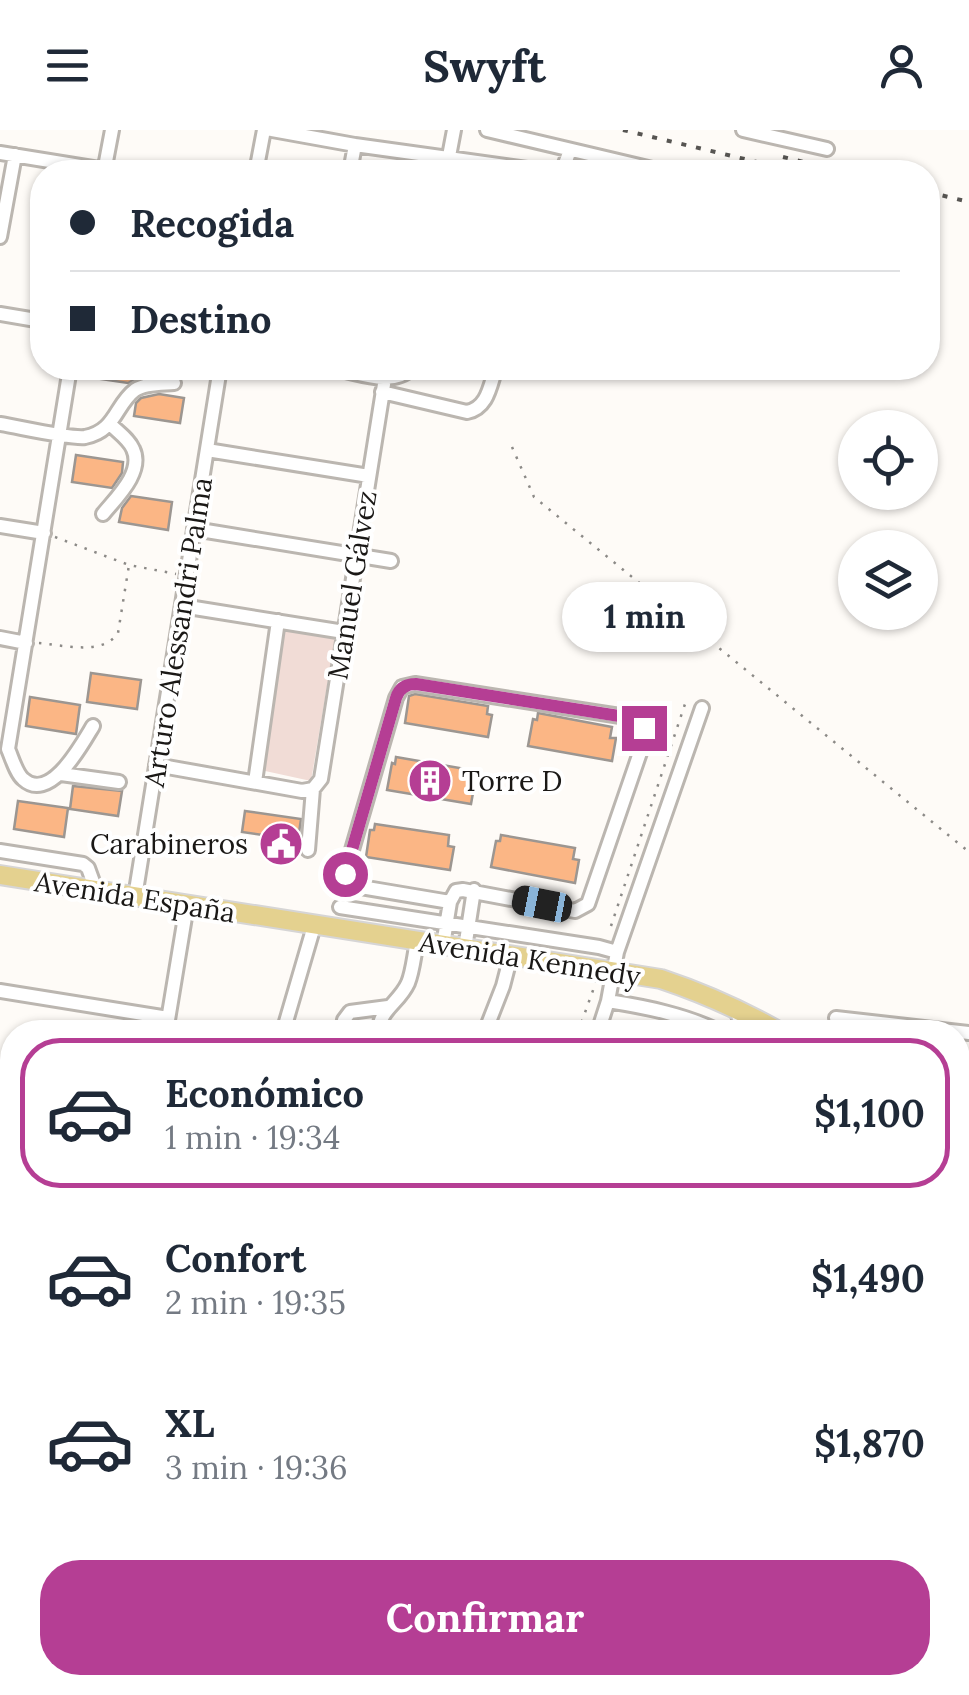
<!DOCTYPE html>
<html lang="es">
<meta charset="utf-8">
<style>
body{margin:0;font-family:Lora,serif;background:#f2f2f3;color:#1f2937;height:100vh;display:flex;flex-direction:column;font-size:38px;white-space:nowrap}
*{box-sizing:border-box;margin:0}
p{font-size:32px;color:#747a83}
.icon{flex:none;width:55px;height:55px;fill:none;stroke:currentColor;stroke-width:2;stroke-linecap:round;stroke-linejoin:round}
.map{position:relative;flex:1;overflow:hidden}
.drawer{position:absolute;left:0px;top:890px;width:970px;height:675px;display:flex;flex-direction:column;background:#fff;border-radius:40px 40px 0 0;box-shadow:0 2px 8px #0004}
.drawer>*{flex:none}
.banner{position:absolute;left:30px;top:30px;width:910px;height:220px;border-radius:40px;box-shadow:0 2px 8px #0004;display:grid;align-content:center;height:220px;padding:0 40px;background:#fff}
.tools{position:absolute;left:838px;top:280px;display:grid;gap:20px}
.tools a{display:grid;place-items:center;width:100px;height:100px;border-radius:50%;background:#fff;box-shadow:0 2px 8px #0004;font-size:50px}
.end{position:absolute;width:45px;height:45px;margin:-22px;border:12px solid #b53e94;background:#fff;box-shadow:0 0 0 5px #fff}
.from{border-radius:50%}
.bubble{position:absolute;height:70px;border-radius:35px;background:#fff;box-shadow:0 2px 8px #0004;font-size:32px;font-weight:800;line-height:70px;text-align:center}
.car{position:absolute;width:30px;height:60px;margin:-30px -15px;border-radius:12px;box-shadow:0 0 8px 2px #0007;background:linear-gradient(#222 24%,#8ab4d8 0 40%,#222 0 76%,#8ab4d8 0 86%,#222 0)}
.banner b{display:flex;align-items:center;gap:35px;height:95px;font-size:38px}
.banner b+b{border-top:2px solid #e0e1e3}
.banner i{width:25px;height:25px;background:#1f2937}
ul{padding:18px 0 0;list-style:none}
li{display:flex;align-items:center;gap:30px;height:150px;margin:0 20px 15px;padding:0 20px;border:5px solid transparent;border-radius:40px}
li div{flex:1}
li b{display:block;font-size:38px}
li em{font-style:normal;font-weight:800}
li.selected{border-color:#b53e94}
li>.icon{width:90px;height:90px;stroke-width:1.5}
.action{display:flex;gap:20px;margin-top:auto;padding:20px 40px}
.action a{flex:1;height:115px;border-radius:40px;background:#b53e94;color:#fff;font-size:40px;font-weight:800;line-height:115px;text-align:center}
header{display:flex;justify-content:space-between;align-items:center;height:130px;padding:0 40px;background:#fff;font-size:45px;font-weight:800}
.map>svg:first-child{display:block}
</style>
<header><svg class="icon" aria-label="menu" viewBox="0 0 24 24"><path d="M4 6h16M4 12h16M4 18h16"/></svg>Swyft<svg class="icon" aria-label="person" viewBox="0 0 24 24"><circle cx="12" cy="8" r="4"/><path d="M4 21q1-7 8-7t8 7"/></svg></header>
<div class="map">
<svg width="969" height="1565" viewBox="0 0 969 1565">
<rect width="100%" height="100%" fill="#fefbf7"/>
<!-- green -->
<path fill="#f1dcd6" d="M278,495L336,503L311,651L256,639Z"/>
<!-- building -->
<path fill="#fbb685" stroke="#9c9691" stroke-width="2.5" d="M88,238H137L135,249L128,253L87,247Z
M159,264L184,268L180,293L134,286L136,273L141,268Z
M76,325L123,332L122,343L112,358L72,352Z
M131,366L172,372L168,400L119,392L122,378Z
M91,543L141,550L137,579L87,572Z
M415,564L488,576L487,584L492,585L488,607L405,593L409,566Z
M30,567L80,575L76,604L26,596Z
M538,583L612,597L610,608H616L612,631L528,616L533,589L537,590Z
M396,627L471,640L469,651L475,652L471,674L387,660L392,633L395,634Z
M73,656L122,661L118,686L70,679Z
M18,671L68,678L64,707L14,699Z
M245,681L301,689L298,710L242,702Z
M375,694L449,705L448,716L454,717L450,740L366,727L370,700H374Z
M501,705L575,718L573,729L579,730L575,753L491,737L496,711H500Z
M958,1247L969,1251V1263L959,1291L969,1294V1324L958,1321Z"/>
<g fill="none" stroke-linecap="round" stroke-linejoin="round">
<defs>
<path id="minor" d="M272,0L355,15L549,42
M487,0L665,42
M743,0L827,19
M0,23L105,40
M104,42L112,0
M256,42L264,0
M350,42L355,15
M446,42L454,0
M562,42L570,20
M0,107L15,25
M0,184L42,191
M331,238C357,242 392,258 412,238
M382,262L467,282C488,278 490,255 496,238
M0,294C19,297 70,309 85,307C116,301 115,275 135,260C145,253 162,254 174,253
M207,320L369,346
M103,384C116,368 144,342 133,319C129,309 118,302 110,294
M0,396L44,403
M194,399L391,431
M182,476L344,502
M0,508L26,513
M8,619L70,238
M8,619C12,628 16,643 23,649C50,674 82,614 93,596
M156,635L302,661L313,659
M61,644L119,652
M255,652L278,491
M308,720L313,659L321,649L385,248
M0,721L83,734L88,738L96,760
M135,767L220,238
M340,777L599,817L617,822
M443,815L450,772L456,761L463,760L575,781L588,774L644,611C646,600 642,593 633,588L415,554L402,557L396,568L345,744L349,752L355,756L450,772
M465,818L474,760
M0,861L168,888
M608,871C646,877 686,885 720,902
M736,878L743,902
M836,888L969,903
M166,902L187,775
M283,902L314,796
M342,902L344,890L350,882L388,877
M378,902C380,879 399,873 408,853C413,841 414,825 417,812
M485,902L503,856L511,825
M598,902L608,871L617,822L702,578
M0,1033L11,969
M958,1044L969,1051
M0,1123L12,1125
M958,1187L969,1191
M0,1223L12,1225
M0,1292L4,1288L12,1287
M0,1349L12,1352
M958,1356L969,1361
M0,1386L12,1388
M958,1512L969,1473
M236,1552L316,1565
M57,1565L59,1552
M200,1565L202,1552
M359,1565L363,1552
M521,1565L525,1552
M652,1565L655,1552
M760,1565L764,1552
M942,1565L946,1552"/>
<path id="major" d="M0,745L661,849C703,863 741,880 780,902
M958,1009L969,1016"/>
</defs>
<!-- minor casing -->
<use href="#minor" stroke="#bbb6b0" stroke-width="18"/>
<!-- major casing -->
<use href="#major" stroke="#d6d5d5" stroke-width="22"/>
<!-- path -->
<path stroke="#8c8a87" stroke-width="2.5" stroke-dasharray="2.5 8" stroke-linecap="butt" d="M512,317L534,367L969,722
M55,407L129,435L176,444
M39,513C63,515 103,526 118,503L129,435
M611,796L685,574
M578,902L596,852
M958,1119L969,1123
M958,1240L969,1244
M958,1284L969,1288
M343,1565L348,1552"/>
<!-- minor -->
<use href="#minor" stroke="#fff" stroke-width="12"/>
<!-- major -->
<use href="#major" stroke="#e4d18f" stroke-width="18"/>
<!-- rail -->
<path stroke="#575552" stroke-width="4" stroke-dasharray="5 10" stroke-linecap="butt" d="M623,0L799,42
M783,27L846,42
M928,62L969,72"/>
</g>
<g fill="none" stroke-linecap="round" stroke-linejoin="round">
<!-- route -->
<path stroke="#b53e94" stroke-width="12" d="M345,744L396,568C399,558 406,554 416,554L632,588L644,598"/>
</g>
<!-- icons -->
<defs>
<symbol id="building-disc" viewBox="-11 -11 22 22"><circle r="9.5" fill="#b53e94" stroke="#fff"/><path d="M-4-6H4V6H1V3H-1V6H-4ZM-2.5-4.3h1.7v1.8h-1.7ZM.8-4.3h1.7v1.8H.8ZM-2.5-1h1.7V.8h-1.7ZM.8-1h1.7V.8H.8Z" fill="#fff"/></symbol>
<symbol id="civic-disc" viewBox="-11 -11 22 22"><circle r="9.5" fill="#b53e94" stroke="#fff"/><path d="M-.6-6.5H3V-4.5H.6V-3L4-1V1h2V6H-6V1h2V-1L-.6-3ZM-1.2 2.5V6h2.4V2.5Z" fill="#fff"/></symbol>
</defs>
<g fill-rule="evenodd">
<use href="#building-disc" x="405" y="626" width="50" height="50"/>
<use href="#civic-disc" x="256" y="689" width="50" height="50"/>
</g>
<g text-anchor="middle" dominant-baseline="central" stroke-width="8" stroke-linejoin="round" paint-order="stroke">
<!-- street labels -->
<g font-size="28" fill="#1a1816" stroke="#fff">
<text transform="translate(352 455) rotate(-81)">Manuel Gálvez</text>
<text transform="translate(178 502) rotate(-81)">Arturo Alessandri Palma</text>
<text transform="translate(135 767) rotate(9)">Avenida España</text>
<text transform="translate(530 829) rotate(9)">Avenida Kennedy</text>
</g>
<!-- poi labels -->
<g font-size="28" fill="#1a1816" stroke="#fff" text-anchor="start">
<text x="462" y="651">Torre D</text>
<text x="248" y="714" text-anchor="end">Carabineros</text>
</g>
</g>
</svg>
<div class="tools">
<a><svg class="icon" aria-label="locate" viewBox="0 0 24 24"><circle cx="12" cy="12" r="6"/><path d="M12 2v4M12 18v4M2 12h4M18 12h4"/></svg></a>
<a><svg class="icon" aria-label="layers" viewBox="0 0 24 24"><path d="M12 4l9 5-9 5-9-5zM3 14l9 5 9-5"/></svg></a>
</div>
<i class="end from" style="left:345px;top:744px"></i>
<i class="end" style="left:644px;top:598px"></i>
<div class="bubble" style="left:562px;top:452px;width:165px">1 min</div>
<i class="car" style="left:542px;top:774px;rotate:281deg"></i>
<div class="banner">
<b><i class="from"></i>Recogida</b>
<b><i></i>Destino</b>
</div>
<section class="drawer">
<ul>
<li class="selected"><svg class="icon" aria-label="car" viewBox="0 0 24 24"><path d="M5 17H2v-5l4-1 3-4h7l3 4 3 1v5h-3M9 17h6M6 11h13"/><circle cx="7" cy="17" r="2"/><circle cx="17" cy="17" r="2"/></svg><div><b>Económico</b><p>1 min · 19:34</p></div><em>$1,100</em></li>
<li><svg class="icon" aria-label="car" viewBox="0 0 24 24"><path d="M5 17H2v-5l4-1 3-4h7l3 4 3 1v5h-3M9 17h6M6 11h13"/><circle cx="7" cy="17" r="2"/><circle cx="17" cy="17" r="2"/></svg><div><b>Confort</b><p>2 min · 19:35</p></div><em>$1,490</em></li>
<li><svg class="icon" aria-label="car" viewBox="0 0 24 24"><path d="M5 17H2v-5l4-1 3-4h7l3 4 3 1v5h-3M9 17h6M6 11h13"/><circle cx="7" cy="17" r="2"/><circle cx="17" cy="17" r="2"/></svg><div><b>XL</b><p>3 min · 19:36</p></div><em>$1,870</em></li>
</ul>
<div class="action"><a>Confirmar</a></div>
</section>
</div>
